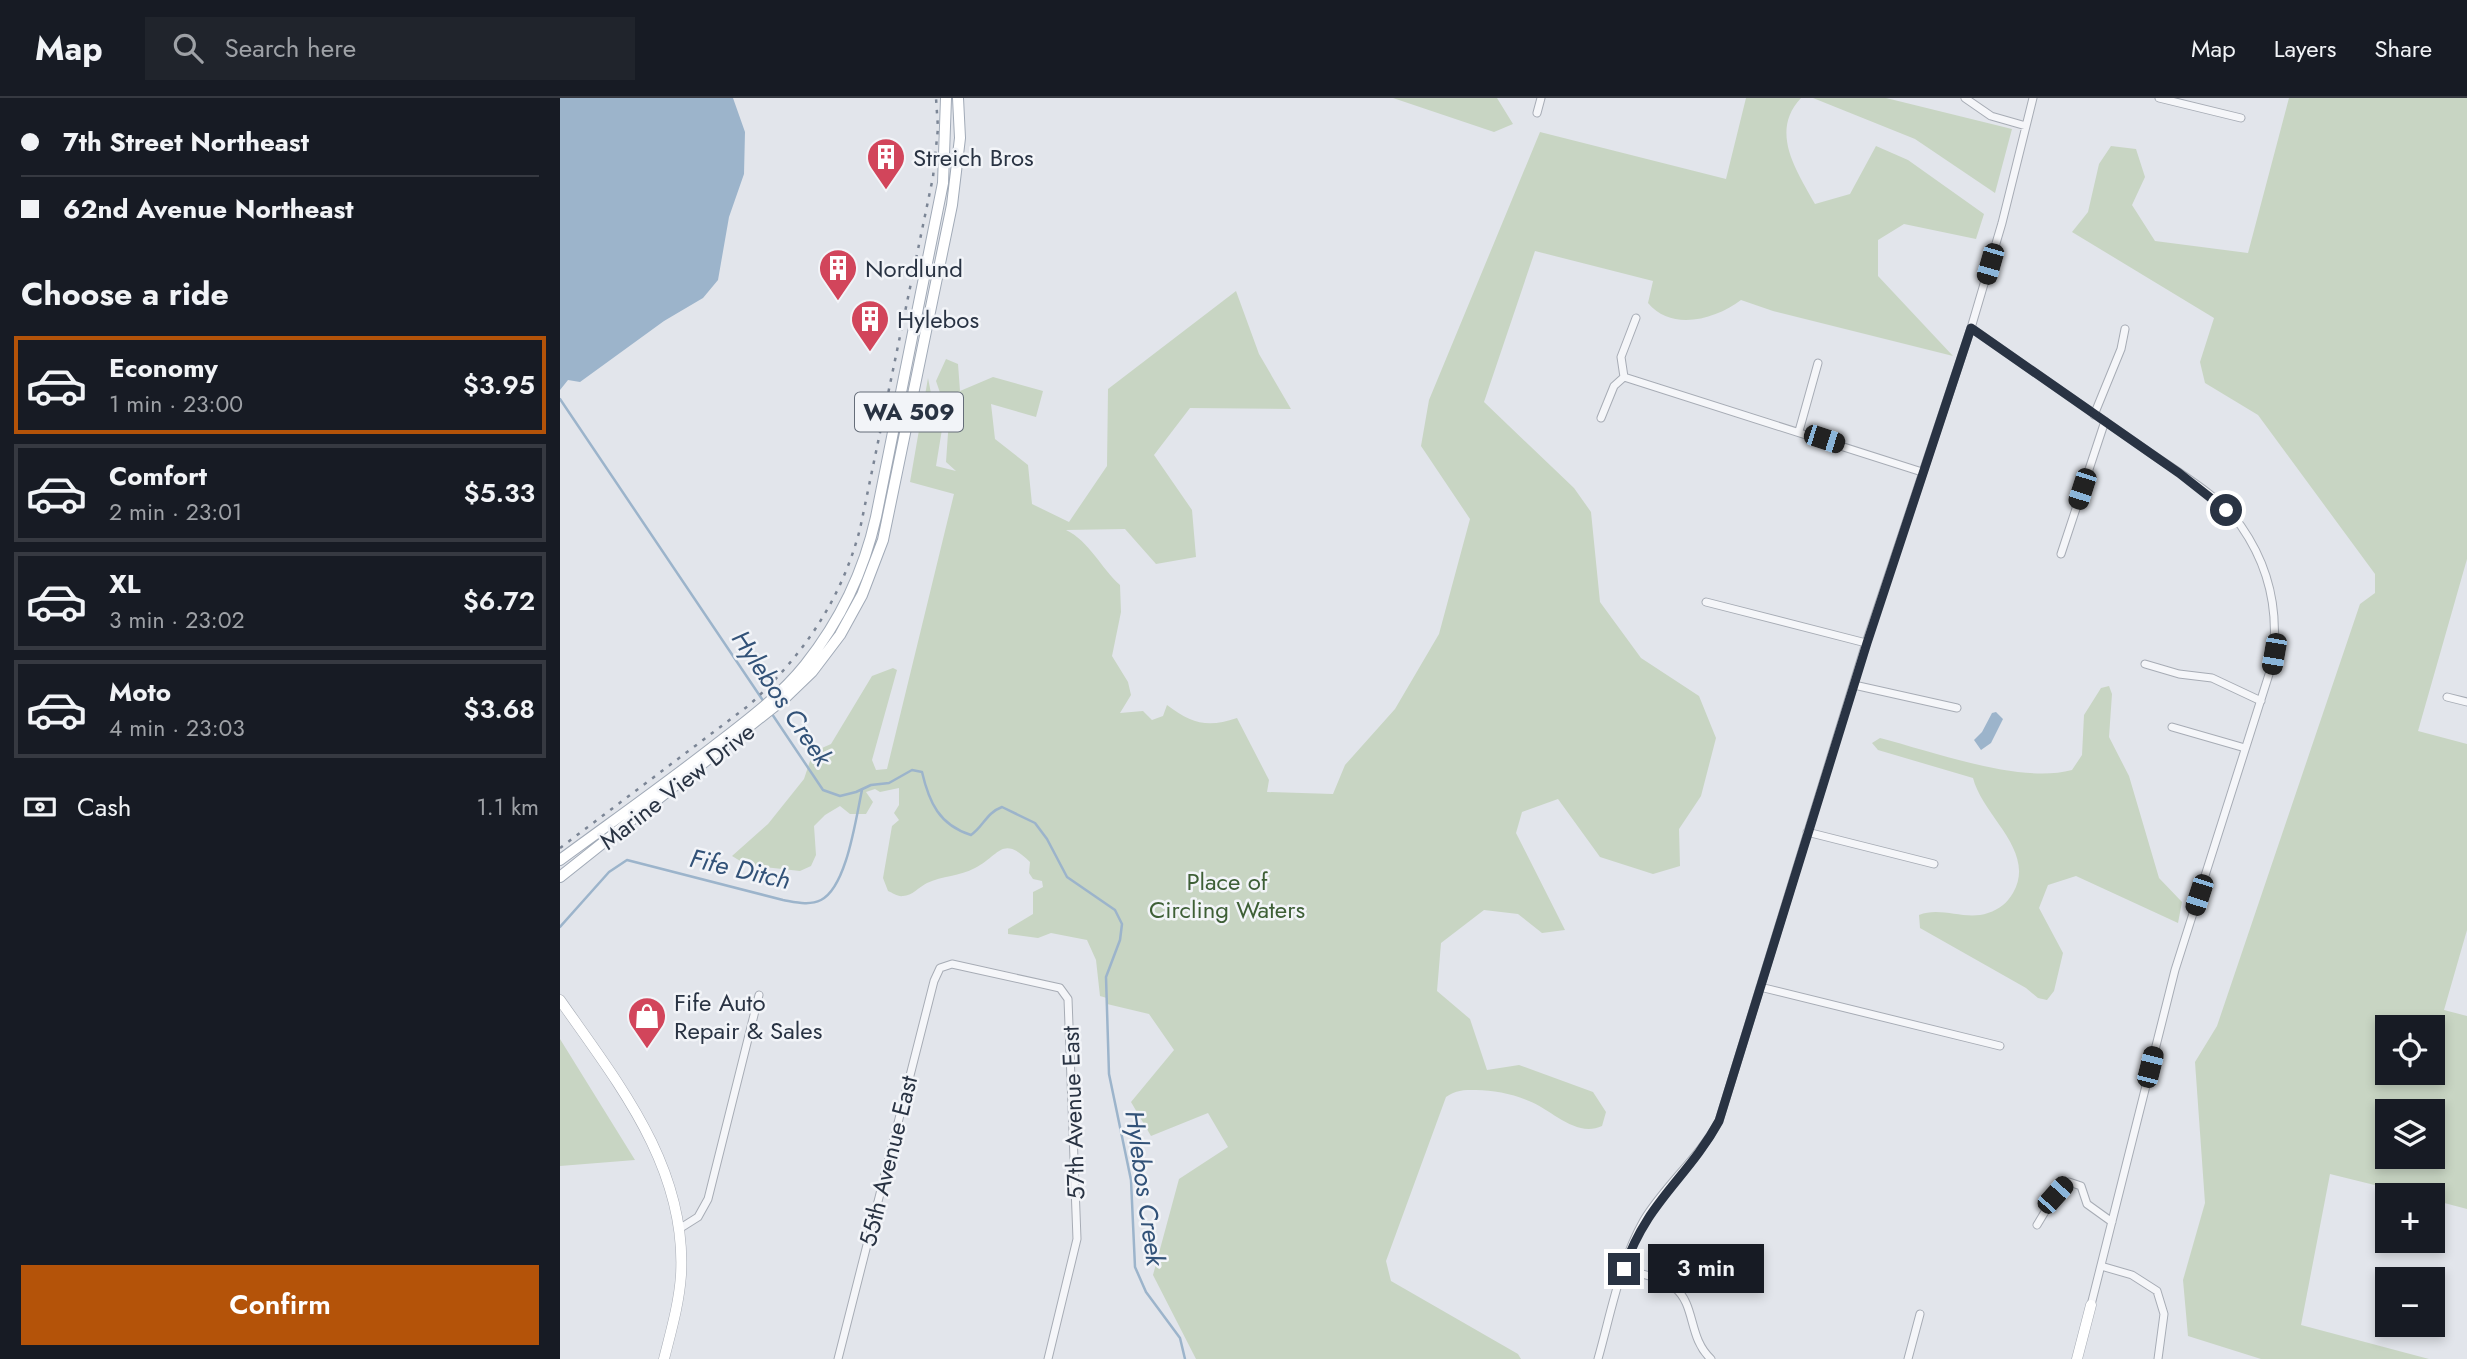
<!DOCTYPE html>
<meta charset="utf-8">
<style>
body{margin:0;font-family:Jost,sans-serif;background:#20242c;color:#f1f3f6;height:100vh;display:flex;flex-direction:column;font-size:26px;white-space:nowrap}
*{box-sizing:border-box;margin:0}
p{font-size:23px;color:#9ea1a6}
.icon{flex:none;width:38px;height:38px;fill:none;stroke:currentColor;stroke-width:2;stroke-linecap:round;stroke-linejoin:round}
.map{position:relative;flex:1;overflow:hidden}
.sheet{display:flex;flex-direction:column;background:#171b24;width:560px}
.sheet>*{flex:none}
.guide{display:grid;align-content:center;height:154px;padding:0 21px;background:#171b24}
.tools{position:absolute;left:1815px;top:917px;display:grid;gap:14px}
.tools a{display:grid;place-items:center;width:70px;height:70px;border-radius:0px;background:#171b24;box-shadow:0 4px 10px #0003;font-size:35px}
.end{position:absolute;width:32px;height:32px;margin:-16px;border:9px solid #293343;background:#fff;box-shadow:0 0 0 4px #fff}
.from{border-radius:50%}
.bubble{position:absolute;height:49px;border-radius:0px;background:#171b24;box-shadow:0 4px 10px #0003;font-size:23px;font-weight:600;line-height:49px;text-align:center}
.car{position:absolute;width:21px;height:42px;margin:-21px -10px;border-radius:9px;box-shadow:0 0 5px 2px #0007;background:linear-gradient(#222 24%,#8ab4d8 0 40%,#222 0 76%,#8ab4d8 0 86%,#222 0)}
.guide b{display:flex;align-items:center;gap:24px;height:66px;font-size:26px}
.guide b+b{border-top:2px solid #363941}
.guide i{width:18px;height:18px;background:#f1f3f6}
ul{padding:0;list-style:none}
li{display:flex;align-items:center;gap:21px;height:98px;margin:0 14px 10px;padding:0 7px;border:4px solid #363941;border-radius:0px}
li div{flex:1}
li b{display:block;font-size:26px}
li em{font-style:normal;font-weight:600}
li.selected{border-color:#b45309}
li>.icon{width:63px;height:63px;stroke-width:1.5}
h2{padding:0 21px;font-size:32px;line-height:84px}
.pay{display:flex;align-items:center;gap:18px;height:77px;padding:0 21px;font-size:26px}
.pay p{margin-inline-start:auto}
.primary-button{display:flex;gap:14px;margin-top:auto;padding:14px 21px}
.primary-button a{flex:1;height:80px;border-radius:0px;background:#b45309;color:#fff;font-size:28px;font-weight:600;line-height:80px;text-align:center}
header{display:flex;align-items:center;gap:42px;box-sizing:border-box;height:98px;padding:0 35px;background:#171b24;border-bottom:2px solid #363941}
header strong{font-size:33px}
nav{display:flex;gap:38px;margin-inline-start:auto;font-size:24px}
.search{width:490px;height:63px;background:#20242c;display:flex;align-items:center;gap:18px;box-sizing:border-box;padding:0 24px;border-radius:0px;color:#9ea1a6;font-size:26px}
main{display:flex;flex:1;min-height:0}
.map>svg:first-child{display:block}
</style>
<header>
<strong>Map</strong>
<div class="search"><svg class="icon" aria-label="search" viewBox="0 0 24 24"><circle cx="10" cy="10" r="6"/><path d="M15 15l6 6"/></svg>Search here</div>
<nav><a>Map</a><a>Layers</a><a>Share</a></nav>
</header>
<main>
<section class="sheet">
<div class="guide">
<b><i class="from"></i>7th Street Northeast</b>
<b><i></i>62nd Avenue Northeast</b>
</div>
<h2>Choose a ride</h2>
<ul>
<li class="selected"><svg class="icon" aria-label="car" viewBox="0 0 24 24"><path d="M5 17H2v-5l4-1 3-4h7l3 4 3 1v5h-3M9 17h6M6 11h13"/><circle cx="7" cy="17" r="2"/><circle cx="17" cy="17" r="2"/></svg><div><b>Economy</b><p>1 min · 23:00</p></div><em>$3.95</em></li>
<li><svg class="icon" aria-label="car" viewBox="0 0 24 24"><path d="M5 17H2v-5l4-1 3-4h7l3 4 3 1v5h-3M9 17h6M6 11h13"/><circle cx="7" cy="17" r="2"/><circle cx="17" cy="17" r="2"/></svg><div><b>Comfort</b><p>2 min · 23:01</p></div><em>$5.33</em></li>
<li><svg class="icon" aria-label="car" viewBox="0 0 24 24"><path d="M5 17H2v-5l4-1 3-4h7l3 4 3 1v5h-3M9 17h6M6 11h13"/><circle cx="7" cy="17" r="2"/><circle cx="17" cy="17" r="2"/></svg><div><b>XL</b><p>3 min · 23:02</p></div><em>$6.72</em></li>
<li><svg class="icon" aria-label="car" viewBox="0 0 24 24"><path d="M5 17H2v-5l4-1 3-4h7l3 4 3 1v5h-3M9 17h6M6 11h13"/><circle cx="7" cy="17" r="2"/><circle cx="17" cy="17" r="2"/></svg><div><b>Moto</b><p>4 min · 23:03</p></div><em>$3.68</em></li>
</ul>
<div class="pay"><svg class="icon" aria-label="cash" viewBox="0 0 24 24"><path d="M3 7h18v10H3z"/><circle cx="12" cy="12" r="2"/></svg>Cash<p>1.1 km</p></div>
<div class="primary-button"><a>Confirm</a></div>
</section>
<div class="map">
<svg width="1907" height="1261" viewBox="0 0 1907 1261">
<rect width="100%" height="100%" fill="#e2e5eb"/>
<!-- green -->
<path fill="#c8d5c3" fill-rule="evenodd" d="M833,0H937L953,26L934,34Z
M1186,0H1241C1209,34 1237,73 1255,106L1290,96L1316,48L1348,62L1424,116L1416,141L1344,126L1318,142V178L1393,258L1213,213L1181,202C1156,221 1112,234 1088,205L1093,183L975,153L924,304L1014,390L1031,414L1040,504L1081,560L1139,598L1156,640L1141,698L1119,731L1120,768L1093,776L1040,759L998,701L962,714L956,735L1005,832L982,835L958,816L924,812L881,845L877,893L910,921L927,972L959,967L1033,994L1046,1014L1042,1028C1016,1040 992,1012 969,1003C953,996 933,992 916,992C903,992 896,992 886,999L826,1163L831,1183L958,1256L961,1261H636L593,1177L619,1081L668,1049L648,1015L591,1038L571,1004L614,952L589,916L547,906V900L540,898L536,862L527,842L491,835L478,840L448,836V831L473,816V794L483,789L482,783L473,781L469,775L470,764C442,736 440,757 415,770C400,778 382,778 367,785C359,789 352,798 343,798C338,799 333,795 328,793L323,780L332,728L339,722L334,715L339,707V690L320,694L315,691L306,694L313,704L306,716H290L280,708L265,717L254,728L256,757L251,768L240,773L187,767L172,758L208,726L244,681L253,654L271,646L312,578L333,570L337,572L312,662L316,672L327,671L394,396L350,384L368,280L375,316L383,325L376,368L396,373L386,364L389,321L376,283L386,261L398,266L400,293L433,279L483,293L476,319L431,306L435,341L468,367L472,406L509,424L547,368L548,291L676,193L699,256L731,311L630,310L594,357L632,412L636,459L596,466L565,431L506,432C529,443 541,470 560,487L561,514L552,558L568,584L571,597L560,615L583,613L592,622L603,618L607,607C632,626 648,630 677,620L709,682L707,694L773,696L785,667L835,611L879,536L910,421L861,348L869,302L980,34L1166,81Z
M1253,0H1326L1452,31L1435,95L1355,41Z
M1729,0H1907V461L1858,633L1907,646V832L1884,912L1907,918V1111L1873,1102L1872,1097H1855L1770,1076L1741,1227L1869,1261H1701L1628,1238L1623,1182L1645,1105L1635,964L1657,928L1800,506L1815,495V476L1698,317L1645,285L1640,264L1654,220L1512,134L1528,114L1539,66L1551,48L1576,51L1585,79L1572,107L1595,143L1688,155ZM1827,929H1872V975H1827ZM1827,1013H1872V1059H1827Z
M1549,588L1552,596L1549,639L1569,678L1599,780L1622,804L1618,825L1516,778L1488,787L1479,810L1503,855L1494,893L1487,902L1478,900L1466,890L1360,830L1359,817C1381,808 1405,823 1428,815C1440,811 1447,805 1453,795C1477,753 1423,719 1413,680L1318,652L1312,645L1320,640C1374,654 1460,686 1512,672L1522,657L1524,617L1541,590Z
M0,941L75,1062L0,1068Z"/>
<!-- water -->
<path fill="#9cb4cb" d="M0,0H173L185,34L184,76L169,119L158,182L143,200L104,223L20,284L8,282L0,292Z
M1436,614L1443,621L1431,645L1421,652L1414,642L1422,634L1432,615Z"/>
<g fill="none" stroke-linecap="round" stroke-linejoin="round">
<!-- stream -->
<path stroke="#9cb4cb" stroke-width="2.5" d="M0,301L204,604
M212,616L263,692L280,698L296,694L311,687L329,685L352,672L362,674C369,704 379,727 411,737C424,728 426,715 442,709L475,725L487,741L507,779L555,812L562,826L560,842L546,879L549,976L571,1082L575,1169L586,1194L620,1240L625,1261
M0,829L49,774L67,762L223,802C235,804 249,808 261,802C287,789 296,719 302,692"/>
<defs>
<path id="street" d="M1405,0L1431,18L1466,28
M1599,0L1681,20
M977,15L981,0
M1411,230C1469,271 1528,311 1586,352C1617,374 1659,397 1681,428C1711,471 1720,520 1711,570L1615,872L1531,1207
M1064,279L1362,374
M1064,279L1061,259L1076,220
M1534,317L1561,251L1565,231
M1041,320L1054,288L1064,279
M1239,333L1258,265
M1501,456L1545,323
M1146,504L1306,545
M1585,566L1619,576L1652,580L1701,603
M1294,587L1397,610
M1887,599L1907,604
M1612,629L1685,650
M1247,734L1374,766
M1200,889L1440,948
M1477,1127L1495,1097L1509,1084L1521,1088L1527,1106L1552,1124
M119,1131L138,1119L148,1101L199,897
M1541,1168L1572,1177L1597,1193L1604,1216L1598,1261
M1064,1171C1080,1176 1102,1179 1115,1190C1136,1207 1128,1240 1151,1261
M278,1261L374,883L380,870L392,866L500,890L508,901L517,1141L488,1261
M1038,1261C1051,1215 1060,1164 1084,1122C1106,1086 1139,1060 1159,1023L1306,545L1411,230L1442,125L1473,0
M1348,1261L1360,1216"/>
<path id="secondary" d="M0,902C58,985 127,1069 121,1177C119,1206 111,1233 104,1261
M1517,1261L1531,1207"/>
<path id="primary" d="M0,762C53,723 107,685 158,645C189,621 221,597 245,567C280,523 304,473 316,419L383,85L386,0
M0,779L225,600L252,574L280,537L302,497L323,442L392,107L400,40L398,0"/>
</defs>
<!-- street casing -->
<use href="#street" stroke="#a7acb5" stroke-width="9"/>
<!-- secondary casing -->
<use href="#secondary" stroke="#a7acb5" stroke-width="11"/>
<!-- primary casing -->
<use href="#primary" stroke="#a1aab7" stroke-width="12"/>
<!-- street -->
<use href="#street" stroke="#f5f6f9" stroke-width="7"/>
<!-- secondary -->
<use href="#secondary" stroke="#fff" stroke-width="10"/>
<!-- primary -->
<use href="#primary" stroke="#fff" stroke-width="10"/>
<!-- rail -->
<path stroke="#7b8595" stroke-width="2.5" stroke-dasharray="3.5 7" stroke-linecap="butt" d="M0,750L188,608C242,559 281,503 300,431L373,79L378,30L376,0"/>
</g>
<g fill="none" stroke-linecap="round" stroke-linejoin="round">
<!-- route -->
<path stroke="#293343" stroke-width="9" d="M1064,1171C1086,1104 1128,1080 1159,1023L1307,545L1411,230L1619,375L1666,412"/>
</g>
<!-- icons -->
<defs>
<symbol id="building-pin" viewBox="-11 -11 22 30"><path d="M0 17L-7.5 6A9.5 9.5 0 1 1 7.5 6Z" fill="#d2455b" stroke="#f2f4f8"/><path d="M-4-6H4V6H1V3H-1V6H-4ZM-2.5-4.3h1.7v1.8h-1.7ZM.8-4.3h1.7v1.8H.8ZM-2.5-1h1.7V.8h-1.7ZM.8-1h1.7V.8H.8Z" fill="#fff"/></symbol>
<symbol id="shop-pin" viewBox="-11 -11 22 30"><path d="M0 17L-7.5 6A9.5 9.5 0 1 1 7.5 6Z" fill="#d2455b" stroke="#f2f4f8"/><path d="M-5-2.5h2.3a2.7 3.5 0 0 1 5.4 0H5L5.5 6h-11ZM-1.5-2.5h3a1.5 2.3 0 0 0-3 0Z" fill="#fff"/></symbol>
</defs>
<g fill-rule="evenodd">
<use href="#building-pin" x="304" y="37" width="44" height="60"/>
<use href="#building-pin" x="256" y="148" width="44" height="60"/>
<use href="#building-pin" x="288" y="199" width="44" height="60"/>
<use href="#shop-pin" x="65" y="896" width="44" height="60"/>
</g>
<g text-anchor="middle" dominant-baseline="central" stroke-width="5" stroke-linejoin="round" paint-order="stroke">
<!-- shield labels -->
<rect fill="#f2f4f8" stroke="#656d79" stroke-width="2" x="295" y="294.5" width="108" height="39" rx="5"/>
<g font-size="23" font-weight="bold" fill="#293343">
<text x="349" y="314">WA 509</text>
</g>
<!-- poi labels -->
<g font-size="24" fill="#293343" stroke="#f2f4f8" text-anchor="start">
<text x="353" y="59">Streich Bros</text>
<text x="305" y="170">Nordlund</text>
<text x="337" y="221">Hylebos</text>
<text x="114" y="904">Fife Auto<tspan x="114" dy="28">Repair &amp; Sales</tspan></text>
</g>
<!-- street labels -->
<g font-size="24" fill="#293343" stroke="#f2f4f8">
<text transform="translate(117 688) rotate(-38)">Marine View Drive</text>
<text transform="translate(513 1015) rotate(-92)">57th Avenue East</text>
<text transform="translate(328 1063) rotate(-76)">55th Avenue East</text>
</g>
<!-- park labels -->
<g font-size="24" fill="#3e5f36" stroke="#f2f4f8">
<text x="667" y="783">Place of<tspan x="667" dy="28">Circling Waters</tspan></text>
</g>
<!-- water labels -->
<g font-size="26" font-style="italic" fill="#325278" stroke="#f2f4f8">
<text transform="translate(222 600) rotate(56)">Hylebos Creek</text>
<text transform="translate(180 771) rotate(13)">Fife Ditch</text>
<text transform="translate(585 1090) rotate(82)">Hylebos Creek</text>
</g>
</g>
</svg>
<div class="tools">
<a><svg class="icon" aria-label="locate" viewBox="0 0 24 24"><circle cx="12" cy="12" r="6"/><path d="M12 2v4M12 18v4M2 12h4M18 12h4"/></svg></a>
<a><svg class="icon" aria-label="layers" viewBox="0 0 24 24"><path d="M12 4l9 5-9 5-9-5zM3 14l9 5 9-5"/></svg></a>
<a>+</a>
<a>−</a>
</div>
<i class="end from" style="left:1666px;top:412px"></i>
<i class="end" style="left:1064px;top:1171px"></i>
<div class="bubble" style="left:1088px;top:1146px;width:116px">3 min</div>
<i class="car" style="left:1430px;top:166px;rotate:196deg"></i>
<i class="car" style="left:1264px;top:341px;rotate:108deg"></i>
<i class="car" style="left:1522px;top:391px;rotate:198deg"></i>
<i class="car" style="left:1714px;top:556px;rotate:190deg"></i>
<i class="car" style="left:1639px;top:797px;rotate:198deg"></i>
<i class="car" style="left:1590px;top:969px;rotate:14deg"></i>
<i class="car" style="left:1495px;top:1097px;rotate:42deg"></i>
</div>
</main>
